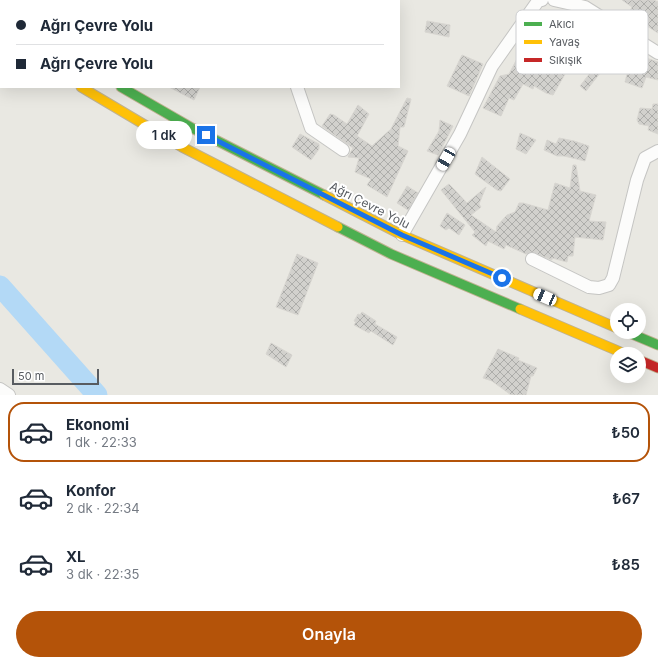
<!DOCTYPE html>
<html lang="tr">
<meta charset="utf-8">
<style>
body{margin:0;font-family:Inter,sans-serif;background:#f2f2f3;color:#1f2937;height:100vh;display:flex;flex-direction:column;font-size:15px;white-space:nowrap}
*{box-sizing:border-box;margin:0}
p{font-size:13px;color:#747a83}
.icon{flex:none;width:22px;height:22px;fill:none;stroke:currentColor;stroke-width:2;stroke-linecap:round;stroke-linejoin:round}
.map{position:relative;height:395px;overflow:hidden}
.sheet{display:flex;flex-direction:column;background:#fff;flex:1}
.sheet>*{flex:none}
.hud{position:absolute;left:0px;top:0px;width:400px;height:88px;box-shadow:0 4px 16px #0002;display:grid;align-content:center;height:88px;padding:0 16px;background:#fff}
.buttons{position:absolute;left:610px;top:303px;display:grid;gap:8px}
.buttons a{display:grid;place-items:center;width:36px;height:36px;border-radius:50%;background:#fff;box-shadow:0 4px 16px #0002;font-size:20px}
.scale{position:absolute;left:12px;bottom:10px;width:87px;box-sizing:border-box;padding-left:4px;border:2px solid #585c61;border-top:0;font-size:11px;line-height:14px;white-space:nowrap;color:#585c61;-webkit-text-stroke:3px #fff;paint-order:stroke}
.end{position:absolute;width:18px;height:18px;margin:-9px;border:5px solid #1a73e8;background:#fff;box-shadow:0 0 0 2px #fff}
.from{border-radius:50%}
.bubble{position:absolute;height:28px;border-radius:14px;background:#fff;box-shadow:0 4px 16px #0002;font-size:13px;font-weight:600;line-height:28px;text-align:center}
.car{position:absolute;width:12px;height:24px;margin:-12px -6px;border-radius:5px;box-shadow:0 0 3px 1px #0007;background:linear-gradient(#fff 24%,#345 0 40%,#fff 0 76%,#345 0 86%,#fff 0)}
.hud b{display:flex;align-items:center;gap:14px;height:38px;font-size:15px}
.hud b+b{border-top:1px solid #e0e1e3}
.hud i{width:10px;height:10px;background:#1f2937}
ul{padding:7px 0 0;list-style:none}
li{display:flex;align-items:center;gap:12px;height:60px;margin:0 8px 6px;padding:0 8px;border:2px solid transparent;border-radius:16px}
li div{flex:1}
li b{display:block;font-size:15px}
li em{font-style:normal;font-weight:600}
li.selected{border-color:#b45309}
li>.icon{width:36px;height:36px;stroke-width:1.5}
.action{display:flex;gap:8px;margin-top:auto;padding:8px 16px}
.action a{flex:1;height:46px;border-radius:24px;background:#b45309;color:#fff;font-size:16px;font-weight:600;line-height:46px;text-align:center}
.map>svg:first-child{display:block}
</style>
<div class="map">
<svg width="658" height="395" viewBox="0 0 658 395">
<defs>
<pattern id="building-cross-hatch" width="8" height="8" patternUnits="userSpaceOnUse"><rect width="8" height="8" fill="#d2d1cd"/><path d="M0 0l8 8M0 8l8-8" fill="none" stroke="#adadaa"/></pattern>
</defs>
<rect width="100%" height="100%" fill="#e9e8e2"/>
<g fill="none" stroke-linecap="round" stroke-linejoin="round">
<!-- river -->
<path stroke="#b3d9f6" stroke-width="21" d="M0,286L97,395"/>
</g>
<!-- building -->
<path fill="url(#building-cross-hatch)" stroke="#d8d6d1" d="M622,0H654L658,2V33L636,19L632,28L624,23L632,7Z
M427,21L450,25L449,37L425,32Z
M612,40L626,44L623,50L658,62V80L646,77L642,88L625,82L629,67L617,63L614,71L613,62L608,60L613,51Z
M608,50L611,52L601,72L586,91L580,86Z
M520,53L533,58L536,53H541L555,59L552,67L565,74L553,95L546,93L534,86L533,89L523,84L514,100L509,98L501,116L483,108L500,76L509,74Z
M462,55L483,64L469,96L447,86Z
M169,87H200L194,100Z
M407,98L411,99L404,127H400L398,146L408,151L387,197L367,185L371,179L355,172L359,158L348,157L353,148L322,126L330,114L334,115L347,124L358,105L369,114L357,136L372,146L391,129Z
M653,104H658V134L648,130L649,126L639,124L637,120L640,108L652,109Z
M440,120L453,126L438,155L427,151L439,131Z
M520,133L536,140L526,154L516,149Z
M300,134L319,144V149L311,160L292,147Z
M559,138L574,141L589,146L585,161L564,156H557L544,150L547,140L556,144Z
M482,157L510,179L501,191L497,190L475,174Z
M573,165H576L580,191L596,195L589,221L606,222L603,240L575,237L573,256H568L567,262L552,258V260L532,252L526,254L506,245L504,249L488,241L486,246L472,235L475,232L441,190L449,184L467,203L486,187L479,204L481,207L471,215L496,232L497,226L507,215L515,212L519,203H523L548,210L555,183L570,188Z
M407,186L418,193L408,210L397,203Z
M447,213L465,225L459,235L449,228L446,230L440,226Z
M297,254L318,263L298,315L276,307Z
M362,312L376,321L375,324L397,337L393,345L371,331L369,333L354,325L356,322L354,321L358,314L360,315Z
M271,343L292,355L286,367L266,354Z
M498,349L519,358L518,360L537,368L533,376H531L526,395H511L492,381L483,378Z"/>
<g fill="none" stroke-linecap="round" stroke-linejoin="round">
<defs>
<path id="street" d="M554,0L585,7L658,53
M7,1L8,0
M142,1V0
M263,1V0
M297,87L311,128L343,150
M402,235L460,134L492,66L538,1L542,0
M532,259L589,287L599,288L609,285L613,278L637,180L645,158L658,151
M0,389L9,395"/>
<path id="fast" d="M0,16H1
M121,87L192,128L324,195
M338,227L391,254L520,309
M627,332L658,345"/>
<path id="slow" d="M0,39L1,40
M81,87L182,147L338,227
M324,195L402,235L617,328
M520,309L625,354"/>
<path id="jam" d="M639,360L658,368"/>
</defs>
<!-- street casing -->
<use href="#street" stroke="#c5c5c3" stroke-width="14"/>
<!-- fast casing -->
<use href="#fast" stroke="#c0b290" stroke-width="11"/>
<!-- slow casing -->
<use href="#slow" stroke="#c0b290" stroke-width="11"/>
<!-- jam casing -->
<use href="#jam" stroke="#c0b290" stroke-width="11"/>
<!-- street -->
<use href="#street" stroke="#fcfcfb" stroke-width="12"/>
<!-- fast -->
<use href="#fast" stroke="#4caf50" stroke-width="9"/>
<!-- slow -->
<use href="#slow" stroke="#ffc107" stroke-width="9"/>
<!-- jam -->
<use href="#jam" stroke="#c62828" stroke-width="9"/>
</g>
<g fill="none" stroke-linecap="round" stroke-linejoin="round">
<!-- route -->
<path stroke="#1a73e8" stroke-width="5" d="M206,135L402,235L502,278"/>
</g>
<g text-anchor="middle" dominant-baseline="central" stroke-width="4" stroke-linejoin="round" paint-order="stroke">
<!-- street labels -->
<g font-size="12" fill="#585c61" stroke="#fff">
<text transform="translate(370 205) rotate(27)">Ağrı Çevre Yolu</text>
</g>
</g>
<!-- legend -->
<rect x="516" y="10" width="132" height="64" rx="6" fill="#fff" stroke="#cdced0" stroke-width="1"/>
<rect x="524" y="22" width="18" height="4" fill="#4caf50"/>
<rect x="524" y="40" width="18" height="4" fill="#ffc107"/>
<rect x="524" y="58" width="18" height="4" fill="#c62828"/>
<g font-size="11" fill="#585c61">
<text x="549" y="28">Akıcı</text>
<text x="549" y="46">Yavaş</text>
<text x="549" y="64">Sıkışık</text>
</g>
</svg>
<div class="buttons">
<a><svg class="icon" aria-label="locate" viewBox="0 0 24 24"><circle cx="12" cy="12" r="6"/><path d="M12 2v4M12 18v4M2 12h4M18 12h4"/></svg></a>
<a><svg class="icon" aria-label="layers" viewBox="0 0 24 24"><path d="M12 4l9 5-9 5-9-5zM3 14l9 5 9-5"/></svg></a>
</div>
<div class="scale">50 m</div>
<i class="end from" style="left:502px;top:278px"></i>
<i class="end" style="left:206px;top:135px"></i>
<div class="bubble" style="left:136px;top:121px;width:56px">1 dk</div>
<i class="car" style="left:446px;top:159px;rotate:210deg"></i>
<i class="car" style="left:545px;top:297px;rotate:293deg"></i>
<div class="hud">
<b><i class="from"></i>Ağrı Çevre Yolu</b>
<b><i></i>Ağrı Çevre Yolu</b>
</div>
</div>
<section class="sheet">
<ul>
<li class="selected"><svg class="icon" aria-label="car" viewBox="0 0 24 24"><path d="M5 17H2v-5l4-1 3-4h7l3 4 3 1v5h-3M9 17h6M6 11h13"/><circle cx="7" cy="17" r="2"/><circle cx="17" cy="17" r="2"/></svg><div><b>Ekonomi</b><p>1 dk · 22:33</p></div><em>₺50</em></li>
<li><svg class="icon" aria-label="car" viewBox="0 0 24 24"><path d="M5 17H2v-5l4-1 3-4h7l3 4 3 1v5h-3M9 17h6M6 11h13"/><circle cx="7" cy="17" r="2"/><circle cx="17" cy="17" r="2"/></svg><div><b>Konfor</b><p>2 dk · 22:34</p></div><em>₺67</em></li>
<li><svg class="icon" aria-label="car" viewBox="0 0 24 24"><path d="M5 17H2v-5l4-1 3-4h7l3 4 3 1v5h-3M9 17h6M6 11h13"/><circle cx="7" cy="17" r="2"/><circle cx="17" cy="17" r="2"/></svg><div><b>XL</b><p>3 dk · 22:35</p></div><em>₺85</em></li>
</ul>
<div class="action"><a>Onayla</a></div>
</section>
